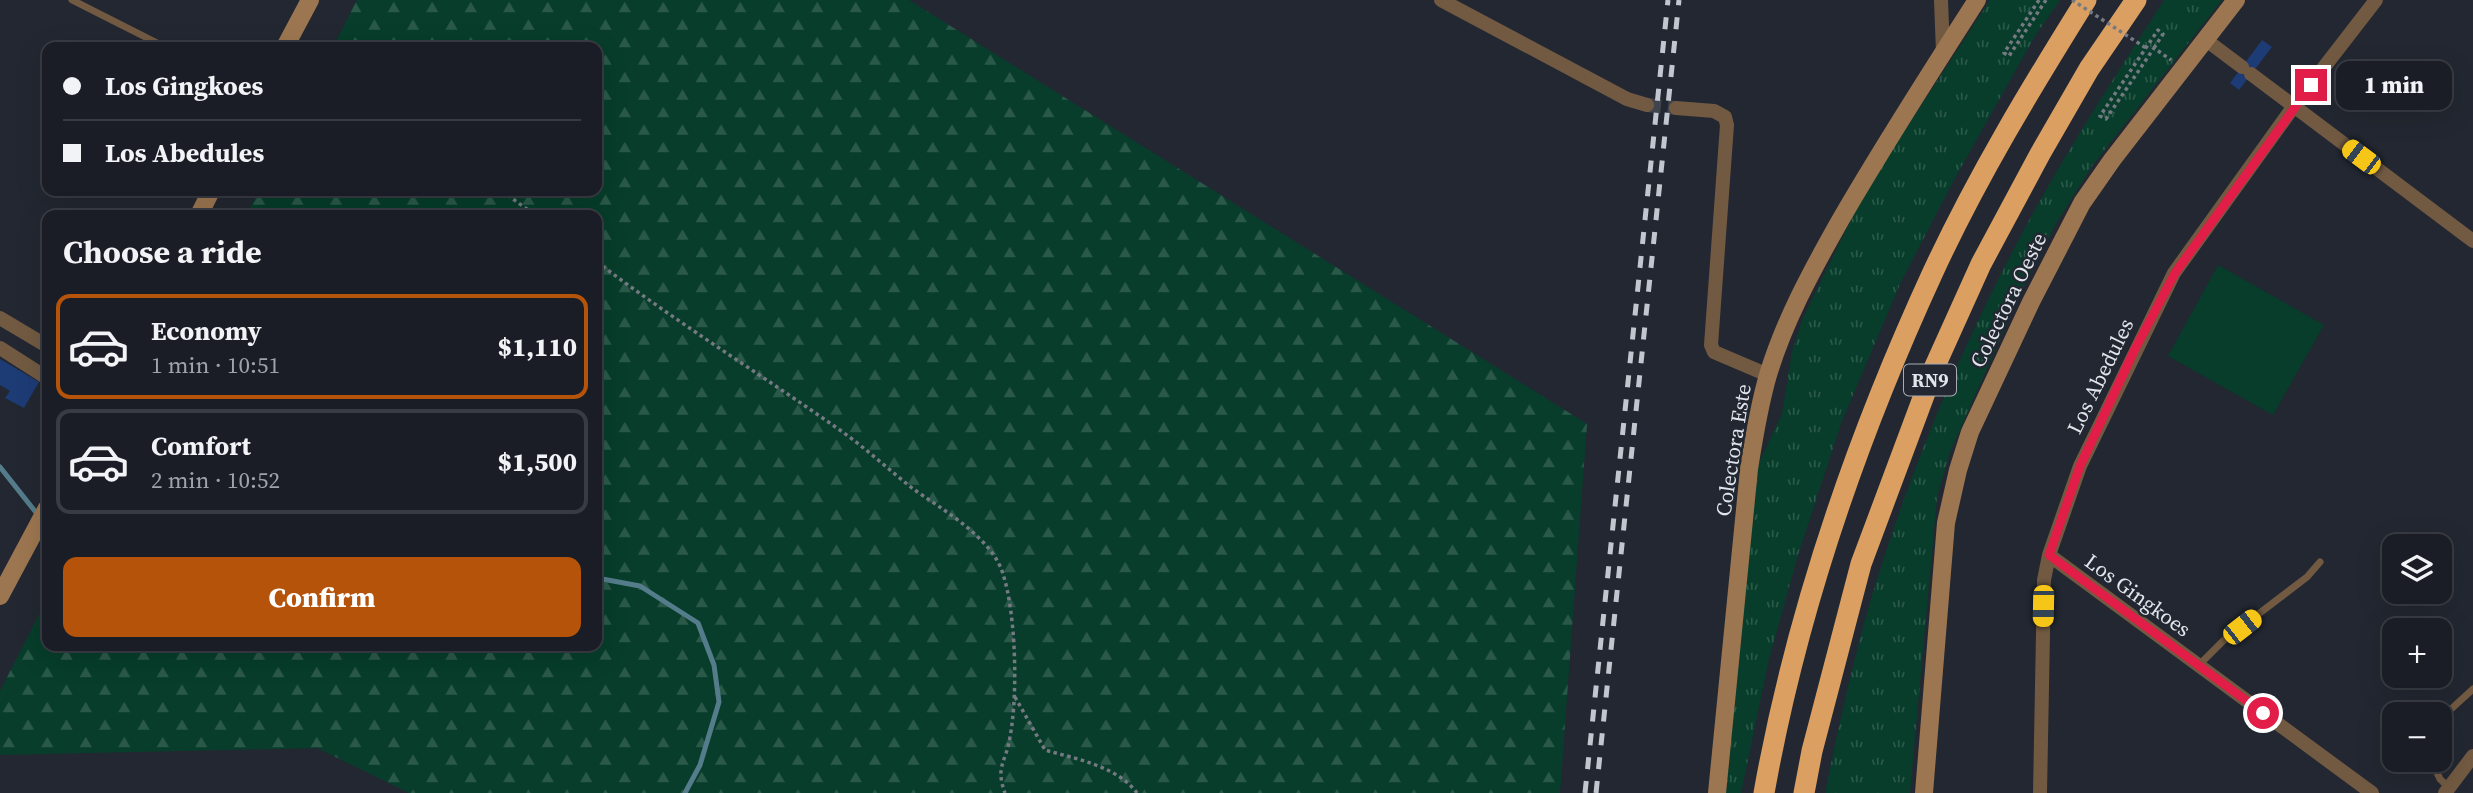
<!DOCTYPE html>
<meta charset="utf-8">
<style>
body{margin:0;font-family:"Source Serif 4",serif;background:#23262d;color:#f1f3f6;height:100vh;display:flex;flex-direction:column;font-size:26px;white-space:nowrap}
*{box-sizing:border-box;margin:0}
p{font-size:23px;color:#9fa2a7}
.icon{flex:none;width:38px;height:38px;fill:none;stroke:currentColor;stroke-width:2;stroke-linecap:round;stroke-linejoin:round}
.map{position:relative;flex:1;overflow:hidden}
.side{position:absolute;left:42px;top:210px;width:560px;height:441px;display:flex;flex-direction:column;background:#1a1d25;border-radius:14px;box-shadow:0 7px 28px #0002,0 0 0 2px #383b42}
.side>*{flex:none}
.hud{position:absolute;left:42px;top:42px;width:560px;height:154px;border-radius:14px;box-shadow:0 7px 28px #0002,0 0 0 2px #383b42;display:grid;align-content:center;height:154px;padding:0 21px;background:#1a1d25}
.buttons{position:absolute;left:2382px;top:534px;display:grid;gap:14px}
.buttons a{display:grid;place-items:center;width:70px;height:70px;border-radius:14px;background:#1a1d25;box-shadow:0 7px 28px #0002,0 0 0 2px #383b42;font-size:35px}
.end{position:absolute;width:32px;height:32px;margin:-16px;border:9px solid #e11d48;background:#fff;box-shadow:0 0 0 4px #fff}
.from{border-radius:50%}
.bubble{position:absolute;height:49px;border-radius:14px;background:#1a1d25;box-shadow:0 7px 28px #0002,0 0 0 2px #383b42;font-size:23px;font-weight:800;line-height:49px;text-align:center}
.car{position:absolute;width:21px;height:42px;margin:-21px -10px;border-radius:9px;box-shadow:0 0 5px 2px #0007;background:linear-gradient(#f5c518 24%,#345 0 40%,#f5c518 0 76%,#345 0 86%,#f5c518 0)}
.hud b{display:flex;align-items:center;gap:24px;height:66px;font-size:26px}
.hud b+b{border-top:2px solid #383b42}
.hud i{width:18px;height:18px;background:#f1f3f6}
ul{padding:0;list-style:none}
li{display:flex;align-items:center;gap:21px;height:105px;margin:0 14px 10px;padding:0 7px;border:4px solid #383b42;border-radius:14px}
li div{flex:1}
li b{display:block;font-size:26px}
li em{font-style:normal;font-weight:800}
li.active{border-color:#b45309}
li>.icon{width:63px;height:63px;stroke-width:1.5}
h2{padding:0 21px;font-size:32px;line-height:84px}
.cta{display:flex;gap:14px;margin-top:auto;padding:14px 21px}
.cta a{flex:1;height:80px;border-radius:14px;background:#b45309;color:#fff;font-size:28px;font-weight:800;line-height:80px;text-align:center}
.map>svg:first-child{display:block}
</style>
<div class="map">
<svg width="2473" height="793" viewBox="0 0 2473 793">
<defs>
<pattern id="grass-tufts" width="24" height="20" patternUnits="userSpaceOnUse" patternTransform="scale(1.75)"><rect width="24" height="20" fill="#073d2a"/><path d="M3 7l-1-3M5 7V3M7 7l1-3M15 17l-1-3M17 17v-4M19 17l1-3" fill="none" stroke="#2b5949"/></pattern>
<pattern id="forest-firs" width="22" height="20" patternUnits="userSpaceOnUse" patternTransform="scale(1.75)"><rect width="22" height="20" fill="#073d2a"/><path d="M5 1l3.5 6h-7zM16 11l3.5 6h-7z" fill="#2b5949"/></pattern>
</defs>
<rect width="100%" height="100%" fill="#222731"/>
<!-- grass -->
<path fill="url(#grass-tufts)" d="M1990,0H2060L2035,36L1955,178L1901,282L1842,421L1798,555L1769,659L1741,793H1726L1757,467L1782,414L1792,351L1803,318L1864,193Z
M2164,0H2222L2092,166L2054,227L2021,292L1950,452L1937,497L1910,793H1825C1838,729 1852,665 1870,602C1907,480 1956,358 2016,245C2060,160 2113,80 2164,0Z"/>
<!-- forest -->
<path fill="url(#forest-firs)" d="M357,0H909L1587,424L1560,793H409L317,748L0,755V691L47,599V646H597V215H246L259,191H597V47H333Z"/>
<!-- garden -->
<path fill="#073d2a" d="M2218,265L2324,325L2273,415L2168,356Z"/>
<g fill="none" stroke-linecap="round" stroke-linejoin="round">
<!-- stream -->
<path stroke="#547c8b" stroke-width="5" d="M0,467L38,515
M597,578L640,586L698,623L714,665L719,702L700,765L685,793"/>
</g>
<!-- building -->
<path fill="#1d3b75" d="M2262,40L2272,47L2239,90L2230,83Z
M0,359L39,382L24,408L5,398L10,391L0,385Z"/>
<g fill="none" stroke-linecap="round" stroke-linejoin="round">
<!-- street-tunnel -->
<path stroke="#3f444d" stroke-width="14" stroke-dasharray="14 7" stroke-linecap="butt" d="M1647,105L1676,108"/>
<!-- path -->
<path stroke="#757982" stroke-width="3.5" stroke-dasharray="3.5 3.5" stroke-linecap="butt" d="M2039,0L2004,53L2009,56L2046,0
M2154,48L2163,34L2158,30L2100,116L2106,119L2154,48L2171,60
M502,191L535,215
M597,262C675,321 757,372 837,428C863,446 887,468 912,488C941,509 992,537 1003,574C1016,614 1018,695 1010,737C1006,763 995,766 1005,793
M1015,697L1045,750C1076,759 1117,766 1137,793"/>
<!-- lane -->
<path stroke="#725a42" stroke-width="7" d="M72,0L165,47
M2199,665L2223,641L2307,577L2320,562
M2440,726L2449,711L2473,689
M2431,760L2440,779L2449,788"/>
<!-- street -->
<path stroke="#725a42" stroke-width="14" d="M1441,0L1627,99L1647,105
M1941,0L1943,52
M2206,40L2242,67
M2251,74L2473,241
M1676,108L1714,111L1725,117L1727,125L1711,345L1714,352L1768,375
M0,318L47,346
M0,348L47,378
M2049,555L2372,793
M2040,793L2044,580L2049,555L2080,466L2174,273L2294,106L2376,0
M2445,793L2473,756"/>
<!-- secondary -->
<path stroke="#9c7650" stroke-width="18" d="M285,47L310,0
M199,215L211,191
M0,596L47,508
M1717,793L1749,469C1754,437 1759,406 1768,375C1784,322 1810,274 1837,226C1881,149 1929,75 1977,0
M1924,793L1946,523L1958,470L1970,432L2031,302L2082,203L2112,160L2236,0"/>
<!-- highway -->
<path stroke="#db9f61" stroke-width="21" d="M1764,793C1796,614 1857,437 1933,272C1977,177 2031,88 2086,0
M1804,793L1812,751L1861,564L1935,366L1981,264L2040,154L2089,69L2136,0"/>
<!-- rail -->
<path stroke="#c2c6ce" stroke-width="5" stroke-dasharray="12 12" stroke-linecap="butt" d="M1585,793L1668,0
M1596,793L1679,0"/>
<!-- path-bridge -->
<path stroke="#757982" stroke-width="3.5" stroke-dasharray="3.5 3.5" stroke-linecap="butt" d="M2072,0L2146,48"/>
</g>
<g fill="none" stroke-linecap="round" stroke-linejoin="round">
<!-- route -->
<path stroke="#e11d48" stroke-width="9" d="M2263,713L2049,555L2080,466L2135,349L2175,273L2311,85"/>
</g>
<g text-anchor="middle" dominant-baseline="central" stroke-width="5" stroke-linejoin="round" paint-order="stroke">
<!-- shield labels -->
<rect fill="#222731" stroke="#a8acb4" stroke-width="2" x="1904" y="364.5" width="52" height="31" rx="5"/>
<g font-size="19" font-weight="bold" fill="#e1e5ec">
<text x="1930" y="380">RN9</text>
</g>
<!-- street labels -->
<g font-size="21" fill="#e1e5ec" stroke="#222731">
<text transform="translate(2008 300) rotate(-64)">Colectora Oeste</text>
<text transform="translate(2100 376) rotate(-64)">Los Abedules</text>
<text transform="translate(1733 450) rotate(-81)">Colectora Este</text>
<text transform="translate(2138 595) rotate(36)">Los Gingkoes</text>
</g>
</g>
</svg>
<div class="buttons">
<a><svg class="icon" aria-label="layers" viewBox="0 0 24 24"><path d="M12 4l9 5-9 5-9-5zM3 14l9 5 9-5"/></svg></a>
<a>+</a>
<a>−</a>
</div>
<i class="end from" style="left:2263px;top:713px"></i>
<i class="end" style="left:2311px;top:85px"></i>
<div class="bubble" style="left:2336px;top:61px;width:116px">1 min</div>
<i class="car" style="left:2361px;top:157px;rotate:307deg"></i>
<i class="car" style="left:2043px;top:606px;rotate:181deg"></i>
<i class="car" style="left:2242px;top:627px;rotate:52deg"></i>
<div class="hud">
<b><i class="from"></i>Los Gingkoes</b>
<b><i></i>Los Abedules</b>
</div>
<section class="side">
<h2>Choose a ride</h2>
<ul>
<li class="active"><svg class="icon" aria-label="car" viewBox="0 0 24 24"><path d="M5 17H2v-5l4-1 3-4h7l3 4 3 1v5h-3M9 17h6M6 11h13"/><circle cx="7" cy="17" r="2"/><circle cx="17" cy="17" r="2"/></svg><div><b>Economy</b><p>1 min · 10:51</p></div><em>$1,110</em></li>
<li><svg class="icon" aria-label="car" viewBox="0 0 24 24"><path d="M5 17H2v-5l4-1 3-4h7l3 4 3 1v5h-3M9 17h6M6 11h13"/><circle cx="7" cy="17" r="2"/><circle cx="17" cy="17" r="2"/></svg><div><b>Comfort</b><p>2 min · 10:52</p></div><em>$1,500</em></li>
</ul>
<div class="cta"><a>Confirm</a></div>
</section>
</div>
